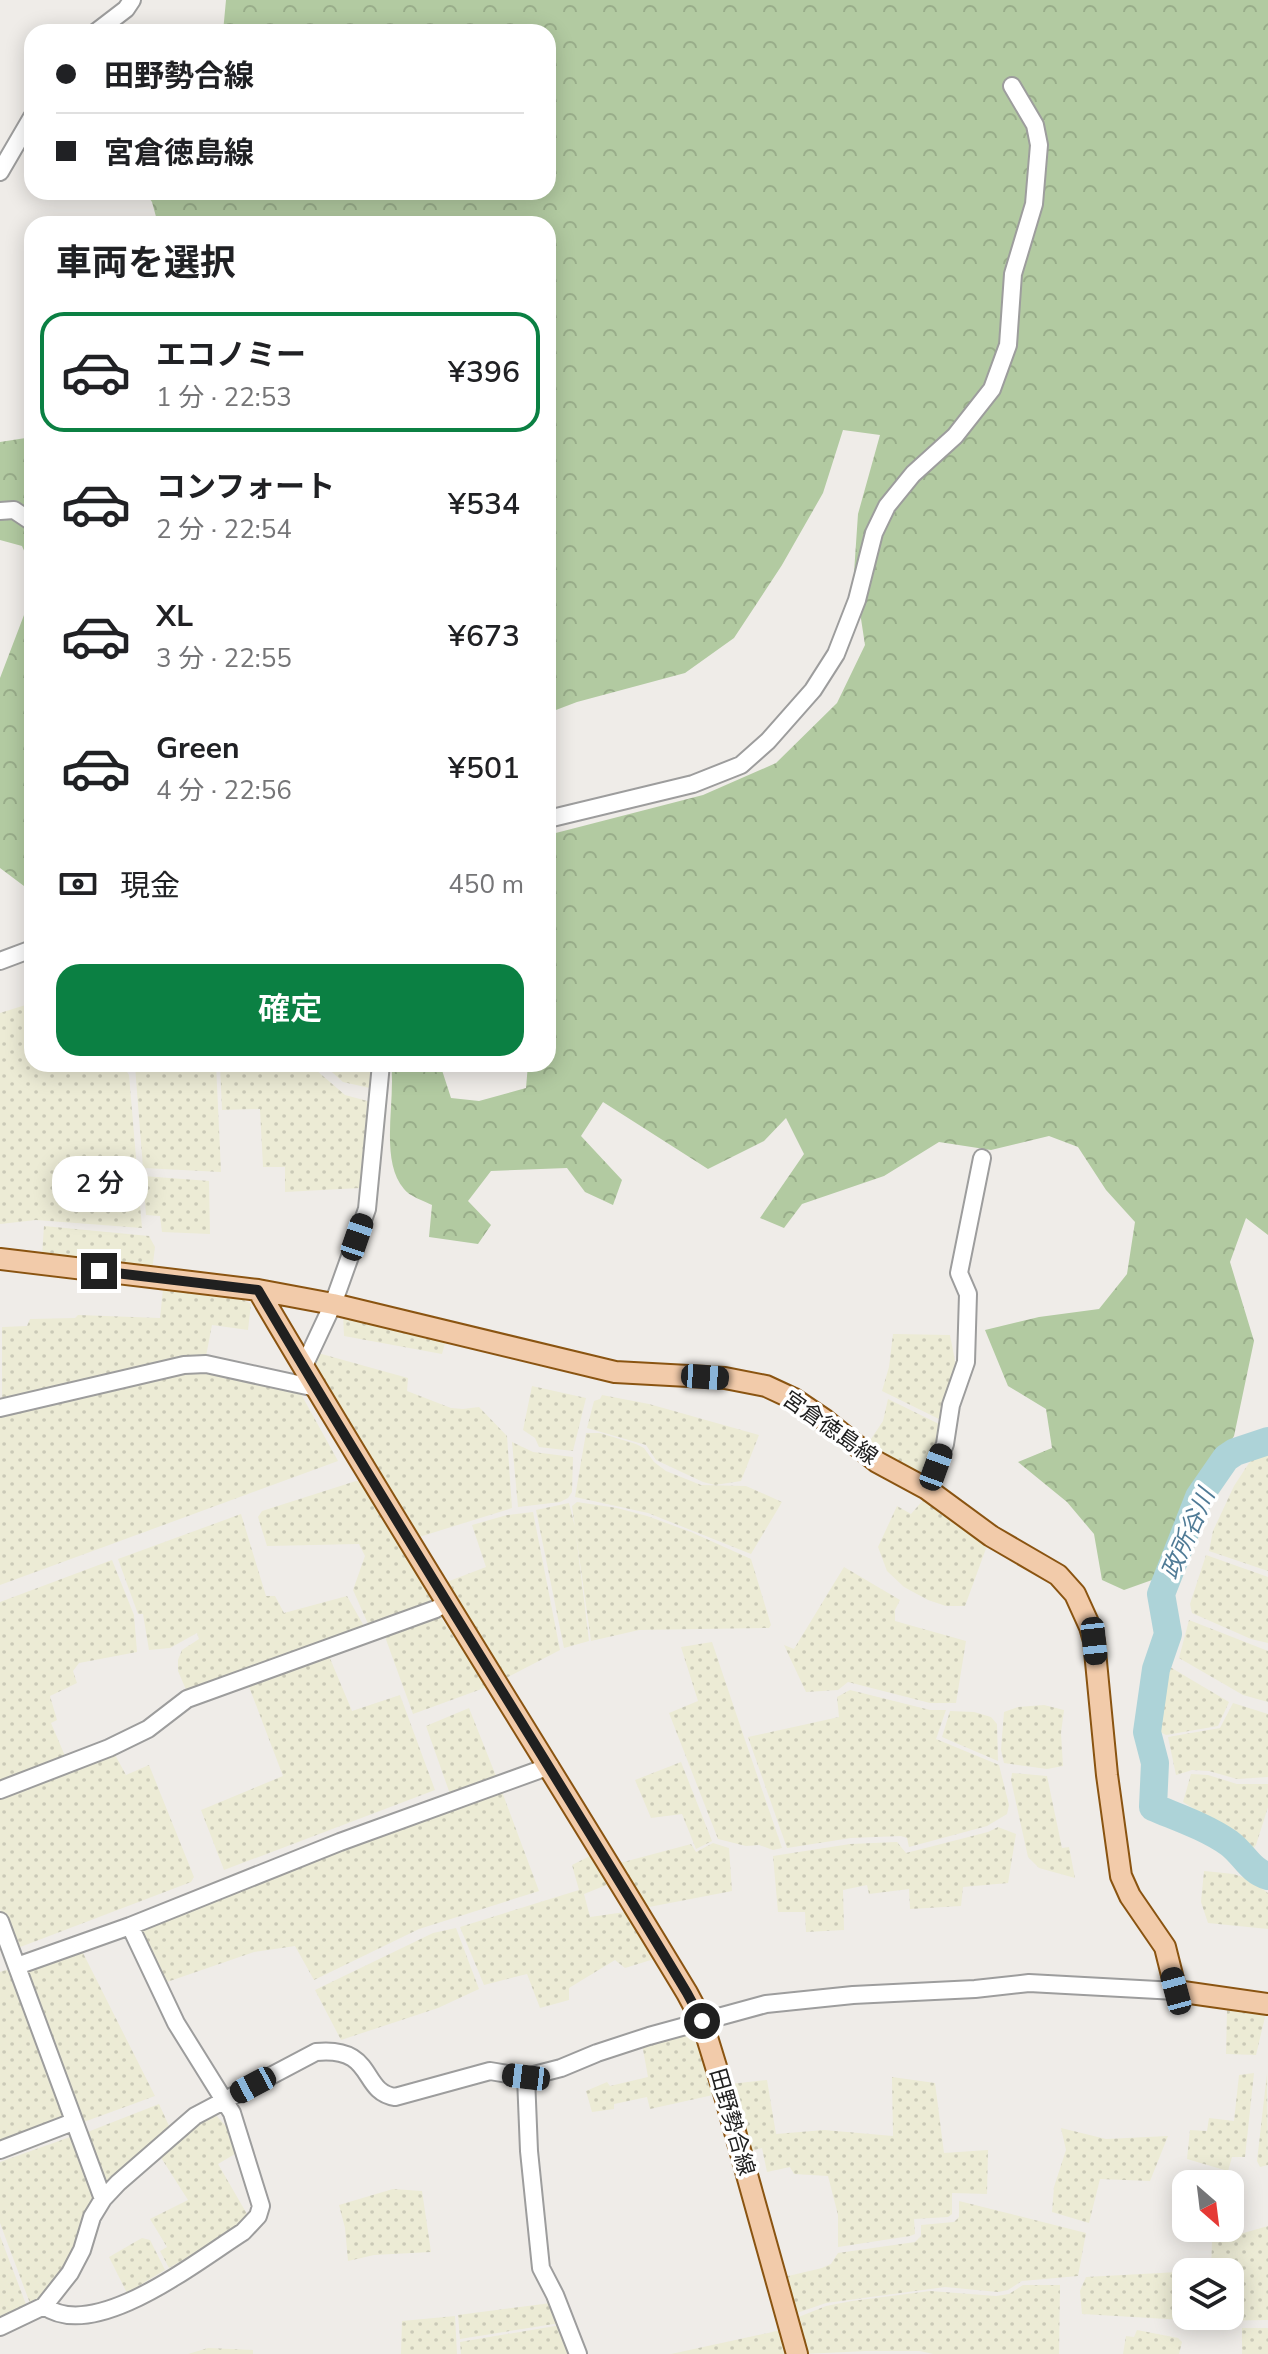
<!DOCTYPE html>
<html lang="ja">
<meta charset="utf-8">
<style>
body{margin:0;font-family:"Nunito Sans","Noto Sans JP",sans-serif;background:#f6f6f6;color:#202124;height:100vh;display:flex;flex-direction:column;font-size:30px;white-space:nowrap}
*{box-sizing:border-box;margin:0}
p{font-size:26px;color:#757577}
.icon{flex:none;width:44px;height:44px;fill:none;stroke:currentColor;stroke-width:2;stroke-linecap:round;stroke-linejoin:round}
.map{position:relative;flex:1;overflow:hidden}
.sheet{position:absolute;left:24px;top:216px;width:532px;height:856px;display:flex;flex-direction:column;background:#fff;border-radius:24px;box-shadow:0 4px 20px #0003}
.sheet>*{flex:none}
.hud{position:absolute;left:24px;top:24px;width:532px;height:176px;border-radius:24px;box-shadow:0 4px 20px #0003;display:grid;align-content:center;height:176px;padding:0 32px;background:#fff}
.needle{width:52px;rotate:152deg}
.tools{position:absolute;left:1172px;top:2170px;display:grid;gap:16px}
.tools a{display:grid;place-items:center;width:72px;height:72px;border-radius:16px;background:#fff;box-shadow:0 4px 20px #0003;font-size:40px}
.end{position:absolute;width:36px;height:36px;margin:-18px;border:10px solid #202020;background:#fff;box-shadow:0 0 0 4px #fff}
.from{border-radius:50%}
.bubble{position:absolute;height:56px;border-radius:24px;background:#fff;box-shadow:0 4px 20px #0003;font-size:26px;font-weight:600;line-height:56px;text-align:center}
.car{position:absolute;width:24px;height:48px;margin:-24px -12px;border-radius:10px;box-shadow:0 0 6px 2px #0007;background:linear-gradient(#222 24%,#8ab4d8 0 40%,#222 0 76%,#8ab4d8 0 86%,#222 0)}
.hud b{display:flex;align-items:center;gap:28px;height:76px;font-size:30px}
.hud b+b{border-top:2px solid #e0e0e0}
.hud i{width:20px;height:20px;background:#202124}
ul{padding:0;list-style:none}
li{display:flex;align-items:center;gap:24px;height:120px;margin:0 16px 12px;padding:0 16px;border:4px solid transparent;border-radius:24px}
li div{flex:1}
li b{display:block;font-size:30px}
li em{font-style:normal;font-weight:600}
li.current{border-color:#0b8043}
li>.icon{width:72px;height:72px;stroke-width:1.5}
h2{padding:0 32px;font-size:36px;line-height:96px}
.pay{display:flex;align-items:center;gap:20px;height:88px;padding:0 32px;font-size:30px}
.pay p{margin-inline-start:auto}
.primary-button{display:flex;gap:16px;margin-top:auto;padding:16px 32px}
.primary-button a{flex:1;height:92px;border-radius:24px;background:#0b8043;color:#fff;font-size:32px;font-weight:600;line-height:92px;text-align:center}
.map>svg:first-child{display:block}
</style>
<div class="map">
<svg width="1268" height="2354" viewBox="0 0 1268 2354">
<defs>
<pattern id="farmland-dots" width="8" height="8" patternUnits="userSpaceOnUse" patternTransform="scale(2)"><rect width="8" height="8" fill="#ecebd5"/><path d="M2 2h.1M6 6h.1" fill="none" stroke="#cac9b7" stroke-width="1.8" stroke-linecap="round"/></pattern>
<pattern id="forest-crowns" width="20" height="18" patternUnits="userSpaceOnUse" patternTransform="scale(2)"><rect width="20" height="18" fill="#b2caa1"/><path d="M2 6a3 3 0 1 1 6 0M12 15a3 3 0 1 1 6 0" fill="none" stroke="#99ad8a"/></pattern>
</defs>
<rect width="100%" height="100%" fill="#efece8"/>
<!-- farmland -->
<path fill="url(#farmland-dots)" d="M32,1003V1064H122L129,1075L142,1228L36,1220L0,1224V1013Z
M146,1064H216L221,1172L143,1168L135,1066Z
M220,1064H309L345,1095L371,1102L360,1188L285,1192V1167H263L260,1109L222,1110Z
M323,1064H374V1089L343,1082Z
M143,1176L209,1181L210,1234L162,1232L160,1216L146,1215Z
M44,1226L149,1236L155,1247L152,1271L42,1255Z
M163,1289L233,1295L242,1299L251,1304L248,1330L212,1325L206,1356L2,1402V1327L27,1326L30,1319L75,1318L78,1315L160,1318Z
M343,1314L446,1339L442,1354L344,1336Z
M893,1334L950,1335L955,1361L959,1363L943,1421L882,1391L889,1367Z
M318,1353L408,1378L407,1391L451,1408L463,1409L479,1407L507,1436L512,1508L416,1538L312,1364Z
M191,1370H212L301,1394L338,1461L0,1585V1415Z
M532,1386L586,1398L573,1451L539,1447L535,1438L523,1430Z
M602,1395L649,1404L759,1435L741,1481L715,1485L703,1482L656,1460L646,1445L587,1428L594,1401L600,1399Z
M888,1399L941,1425L937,1445L924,1478L867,1445L883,1421Z
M586,1433H600L636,1444L644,1448L654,1462L666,1471L701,1485L746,1486L782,1502L751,1554L648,1513L575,1497Z
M512,1442L533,1452L573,1457L572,1492L568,1498L560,1502L518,1507Z
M1268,1453V1571L1209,1551L1213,1531L1234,1486L1249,1463L1259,1454Z
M356,1481L361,1482L433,1600L429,1605L369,1626L353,1590L365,1556L359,1544L267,1546L258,1517L262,1511Z
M925,1498L988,1543L965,1606H946L928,1600L904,1587L887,1571L878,1547L897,1506L911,1514Z
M577,1502L617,1508L647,1516L691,1532L751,1559L771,1625L769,1628L639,1630L591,1641L572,1506Z
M569,1503L575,1527L589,1641L564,1648L536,1510Z
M533,1512L560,1650L504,1679L444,1583L486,1567L472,1525L507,1515Z
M241,1514L266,1596H275L284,1613L347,1596L365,1628L187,1692L178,1671V1660L182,1650L199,1639L197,1633L170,1648L149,1650L143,1614H138L118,1559Z
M1206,1555L1268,1577V1643L1251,1639L1192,1613L1190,1604Z
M112,1560L134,1615L137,1652L79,1663L73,1671L77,1683L50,1696L57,1720L51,1723L65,1756L0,1782V1602Z
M844,1567L900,1600L895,1610V1621L966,1641L956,1703H930L848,1682L838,1690L806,1692L784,1645L794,1649Z
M439,1615L487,1687L413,1714L384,1634Z
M1189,1620L1268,1651V1702L1243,1695L1179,1658Z
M712,1642L744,1737L782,1848L773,1850L759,1845L746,1846L718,1839L669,1713L698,1701L681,1647Z
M329,1656L352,1711L400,1695L435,1790L224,1870L201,1810L283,1776L248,1684Z
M1170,1667L1229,1702L1218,1726L1166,1735L1158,1731Z
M850,1690L930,1710H946L936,1739L999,1765L1009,1805L1007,1814L987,1826L909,1847L907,1838L901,1836L851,1838L787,1848L748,1737L839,1717L837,1697Z
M1233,1703L1268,1714V1777L1237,1779L1209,1771L1192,1770L1176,1775L1168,1737L1220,1728Z
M1044,1705L1064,1710L1061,1733L1063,1766L1047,1769L1004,1763L1001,1750L1004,1712L1018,1707Z
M469,1708L496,1776L450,1794L426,1726Z
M950,1711L974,1712L991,1717L997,1724L998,1761L942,1737Z
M114,1753L126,1775L149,1765L194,1877L191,1882L15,1949L0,1909V1797Z
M681,1762L712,1841L696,1849L682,1814L651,1818L635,1780Z
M1012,1773L1047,1776L1062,1848L1069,1847L1075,1878L1039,1868L1028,1857L1011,1780Z
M1191,1774L1208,1775L1237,1784H1268V1807L1256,1845L1250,1852L1233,1833L1183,1802Z
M501,1789L539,1891L419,1929L314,1980L295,1946L254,1952L164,1983L137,1928Z
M998,1827L1016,1834L1008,1883L963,1887L961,1906L910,1909L909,1889L869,1894L867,1885L843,1890L844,1930L806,1932L805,1912H778L773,1856L850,1844L897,1842L906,1853L988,1832Z
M713,1843L729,1848L732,1891L644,1908L616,1864L691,1844L696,1852Z
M592,1855L609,1884L584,1894L590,1917L625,1912L654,1959L625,1968L615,1960L569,1988V2000L540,2008L527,1974L484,1985L460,1927L579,1890L572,1865Z
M1204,1871L1234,1874L1250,1880L1268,1893V1929L1208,1923L1201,1902Z
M456,1928L479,1989L438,2008L341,2040L315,1990L433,1933Z
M81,1949L155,2096L81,2123L24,1974L27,1969Z
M6,1970L12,1972L65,2116L60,2122L0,2144V1972Z
M1227,2009L1262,2012L1265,2017L1256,2055L1226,2054Z
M688,2030L697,2032L715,2090L713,2095L650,2109L647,2097L614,2104V2109L592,2112L586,2091L607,2082L610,2086L648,2077L642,2044Z
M1254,2073L1245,2157H1232L1228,2171L1187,2159L1190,2130L1207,2131L1209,2118L1234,2121L1239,2075Z
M1267,2073L1268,2165L1260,2167L1257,2161Z
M892,2077L935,2083L944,2153L988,2150L987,2194L952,2193V2214L948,2217L914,2219L915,2234L910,2236L838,2247V2215L828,2176L794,2174L790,2167L767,2172L762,2148L747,2152L730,2084L767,2080L776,2134L824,2130L893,2136Z
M159,2104L170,2128L105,2190L85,2133Z
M214,2113L234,2135L240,2151L218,2164L247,2214L238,2228L169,2268L160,2251L167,2247L150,2219L188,2200L160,2156L194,2124Z
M1061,2128L1106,2139L1168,2136L1150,2181L1100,2179L1089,2223L1052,2212L1054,2187L1066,2150Z
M70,2137L93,2196L86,2225L72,2257L39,2301L31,2306L0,2223V2162Z
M393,2189L422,2191L431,2252L374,2255L348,2261L345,2228L339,2205Z
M959,2201L1086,2233L1078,2276L1022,2281L1008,2290L998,2292L945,2287L826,2303L794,2314L784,2277L822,2268L831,2264L838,2253L915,2242L921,2236V2225L954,2222L959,2217Z
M1268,2226V2320L1210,2321V2316H1230V2272H1211L1212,2242Z
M0,2236L27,2307L0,2320Z
M142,2238L150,2240L165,2270L127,2293L109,2257Z
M1197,2271L1186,2272V2316L1197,2317L1184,2320L1082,2314L1080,2291L1086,2277Z
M1023,2285H1060L1059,2354H933L920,2351H866L804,2354L796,2318L826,2306L852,2301L930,2291L996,2296L1009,2294Z
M551,2303L560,2323L460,2339L458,2315Z
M455,2316L457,2354H401L402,2321Z
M561,2325L573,2354H461L460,2342Z
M1242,2328H1268V2354H1242Z
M780,2330L787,2354H671L768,2333Z
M1137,2330L1178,2338L1182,2342L1179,2354H1123L1126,2336L1134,2337Z
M208,2348L253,2350V2354H188Z"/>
<!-- forest -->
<path fill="url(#forest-crowns)" d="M226,0H1268V1235L1246,1218L1230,1262L1254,1341L1234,1436L1195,1495L1166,1575L1124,1590L1102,1580L1094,1534L1067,1502L1018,1462L1052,1448L1046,1409L1008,1386L985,1330L1039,1317L1099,1309L1127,1274L1135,1222L1106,1190L1078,1147L1049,1136L991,1150L939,1142L884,1176L802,1204L784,1228L760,1218L804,1154L786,1118L764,1141L708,1169L603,1102L581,1136L622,1180L613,1205L585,1192L567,1168L491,1171L468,1201L491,1225L478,1244L429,1237L432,1205C424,1201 409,1196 404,1189C379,1160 396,1101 391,1064H440L451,1098L479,1101L526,1088L528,1064H548V835L703,795L776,763L837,703L865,645L854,573L858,514L880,435L843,430L823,493L782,565L734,638L685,673L577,702L548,713V224H158L152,202L145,192H548V32H223Z
M32,437V569L22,546L0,540V442Z
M32,594V892L0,868V678Z"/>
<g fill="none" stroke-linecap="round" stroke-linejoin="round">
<!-- river -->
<path stroke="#add3d8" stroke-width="28" d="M1268,1441L1235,1452L1226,1458L1199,1497L1161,1594L1168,1634L1156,1669L1147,1732L1155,1763L1153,1807C1179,1818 1206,1827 1229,1843C1244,1854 1250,1871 1268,1876"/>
<defs>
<path id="minor" d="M96,32L126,9L132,0
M0,172L32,117
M0,511L14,510L32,522
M548,819L693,784L741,765L768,741L813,690L836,654L857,600L874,533L887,506L913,474L955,436L992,389L1008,345L1013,274L1034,204L1039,145L1035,125L1012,86
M0,961L32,949
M303,1368L333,1304L367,1209L381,1064
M0,1408L184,1365L206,1364L316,1388
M927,1489L945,1444L951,1405L966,1362L968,1294L959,1273L982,1158
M0,1790L109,1748L148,1729L187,1699L436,1609L446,1603
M0,1921L103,2199
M17,1966L130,1926L340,1842L550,1766
M526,2077L529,2151L541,2268L555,2295L578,2354
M0,2150L73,2122
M44,2306C95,2343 197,2261 243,2232L258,2216L261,2206L232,2113L176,2023L130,1926
M0,2327L44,2306L70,2273L82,2250L92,2217L103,2199L118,2183L195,2116L316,2052C376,2046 360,2092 395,2097L490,2071L526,2077L561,2068L597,2053L649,2036L766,2004L853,1995L975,1989L1029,1983L1176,1991"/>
<path id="major" d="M0,1259L258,1290L333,1304L615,1372L725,1378L766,1386L794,1399L825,1420L877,1462L927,1489L991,1536L1058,1575L1075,1594L1090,1627L1094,1641L1107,1775L1121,1876L1130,1896L1165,1947L1176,1991L1268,2004
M258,1290C397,1527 545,1758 687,1993L702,2021L725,2096L797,2354"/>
</defs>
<!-- minor casing -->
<use href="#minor" stroke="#9d9d9d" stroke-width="20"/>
<!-- major casing -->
<use href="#major" stroke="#8a5411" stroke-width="24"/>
<!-- minor -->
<use href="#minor" stroke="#fff" stroke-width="16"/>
<!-- major -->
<use href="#major" stroke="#f2cbaa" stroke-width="20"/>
</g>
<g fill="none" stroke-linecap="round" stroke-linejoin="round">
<!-- route -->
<path stroke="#202020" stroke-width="10" d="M99,1271L258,1290C397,1527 546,1758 687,1993L702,2021"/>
</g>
<g text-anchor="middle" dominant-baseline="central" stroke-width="7" stroke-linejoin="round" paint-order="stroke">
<!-- street labels -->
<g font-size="22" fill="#202020" stroke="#fff">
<text transform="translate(830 1428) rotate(35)">宮倉徳島線</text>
<text transform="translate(732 2122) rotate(74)">田野勢合線</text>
</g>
<!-- water labels -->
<g font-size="24" font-style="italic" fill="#507b96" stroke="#fff">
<text transform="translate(1188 1534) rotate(-66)">政所谷川</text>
</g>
</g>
</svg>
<div class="tools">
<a><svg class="needle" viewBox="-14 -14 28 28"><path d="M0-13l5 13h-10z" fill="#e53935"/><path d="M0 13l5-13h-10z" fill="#757577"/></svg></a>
<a><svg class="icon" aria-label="layers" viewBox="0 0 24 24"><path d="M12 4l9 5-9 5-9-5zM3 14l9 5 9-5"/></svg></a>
</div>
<i class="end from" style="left:702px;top:2021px"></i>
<i class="end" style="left:99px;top:1271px"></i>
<div class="bubble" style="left:52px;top:1156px;width:96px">2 分</div>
<i class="car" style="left:357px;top:1237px;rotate:19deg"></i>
<i class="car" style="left:705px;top:1377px;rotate:94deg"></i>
<i class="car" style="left:936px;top:1467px;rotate:20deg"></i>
<i class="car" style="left:1094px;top:1641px;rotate:174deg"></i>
<i class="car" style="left:1176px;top:1991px;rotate:345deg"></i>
<i class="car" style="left:526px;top:2077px;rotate:277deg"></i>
<i class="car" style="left:253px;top:2085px;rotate:242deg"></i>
<div class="hud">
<b><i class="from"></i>田野勢合線</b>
<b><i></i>宮倉徳島線</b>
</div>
<section class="sheet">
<h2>車両を選択</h2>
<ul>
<li class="current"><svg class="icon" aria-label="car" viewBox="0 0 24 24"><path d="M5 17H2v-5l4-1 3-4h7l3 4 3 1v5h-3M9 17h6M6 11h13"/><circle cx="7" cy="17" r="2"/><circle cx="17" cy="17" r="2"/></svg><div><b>エコノミー</b><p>1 分 · 22:53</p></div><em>¥396</em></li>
<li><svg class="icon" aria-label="car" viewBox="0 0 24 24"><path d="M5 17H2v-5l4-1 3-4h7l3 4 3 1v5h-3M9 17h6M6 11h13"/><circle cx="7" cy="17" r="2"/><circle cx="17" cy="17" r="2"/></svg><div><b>コンフォート</b><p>2 分 · 22:54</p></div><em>¥534</em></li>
<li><svg class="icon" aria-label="car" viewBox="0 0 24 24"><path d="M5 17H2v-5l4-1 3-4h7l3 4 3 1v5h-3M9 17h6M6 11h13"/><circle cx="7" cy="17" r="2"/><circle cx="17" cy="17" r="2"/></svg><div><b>XL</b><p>3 分 · 22:55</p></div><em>¥673</em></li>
<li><svg class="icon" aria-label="car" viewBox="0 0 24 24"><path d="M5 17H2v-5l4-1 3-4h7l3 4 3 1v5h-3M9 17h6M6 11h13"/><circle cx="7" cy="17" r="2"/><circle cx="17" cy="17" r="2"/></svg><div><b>Green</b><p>4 分 · 22:56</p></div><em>¥501</em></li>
</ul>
<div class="pay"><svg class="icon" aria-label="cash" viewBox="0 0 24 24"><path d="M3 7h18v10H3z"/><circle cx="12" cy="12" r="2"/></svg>現金<p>450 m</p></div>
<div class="primary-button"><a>確定</a></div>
</section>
</div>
